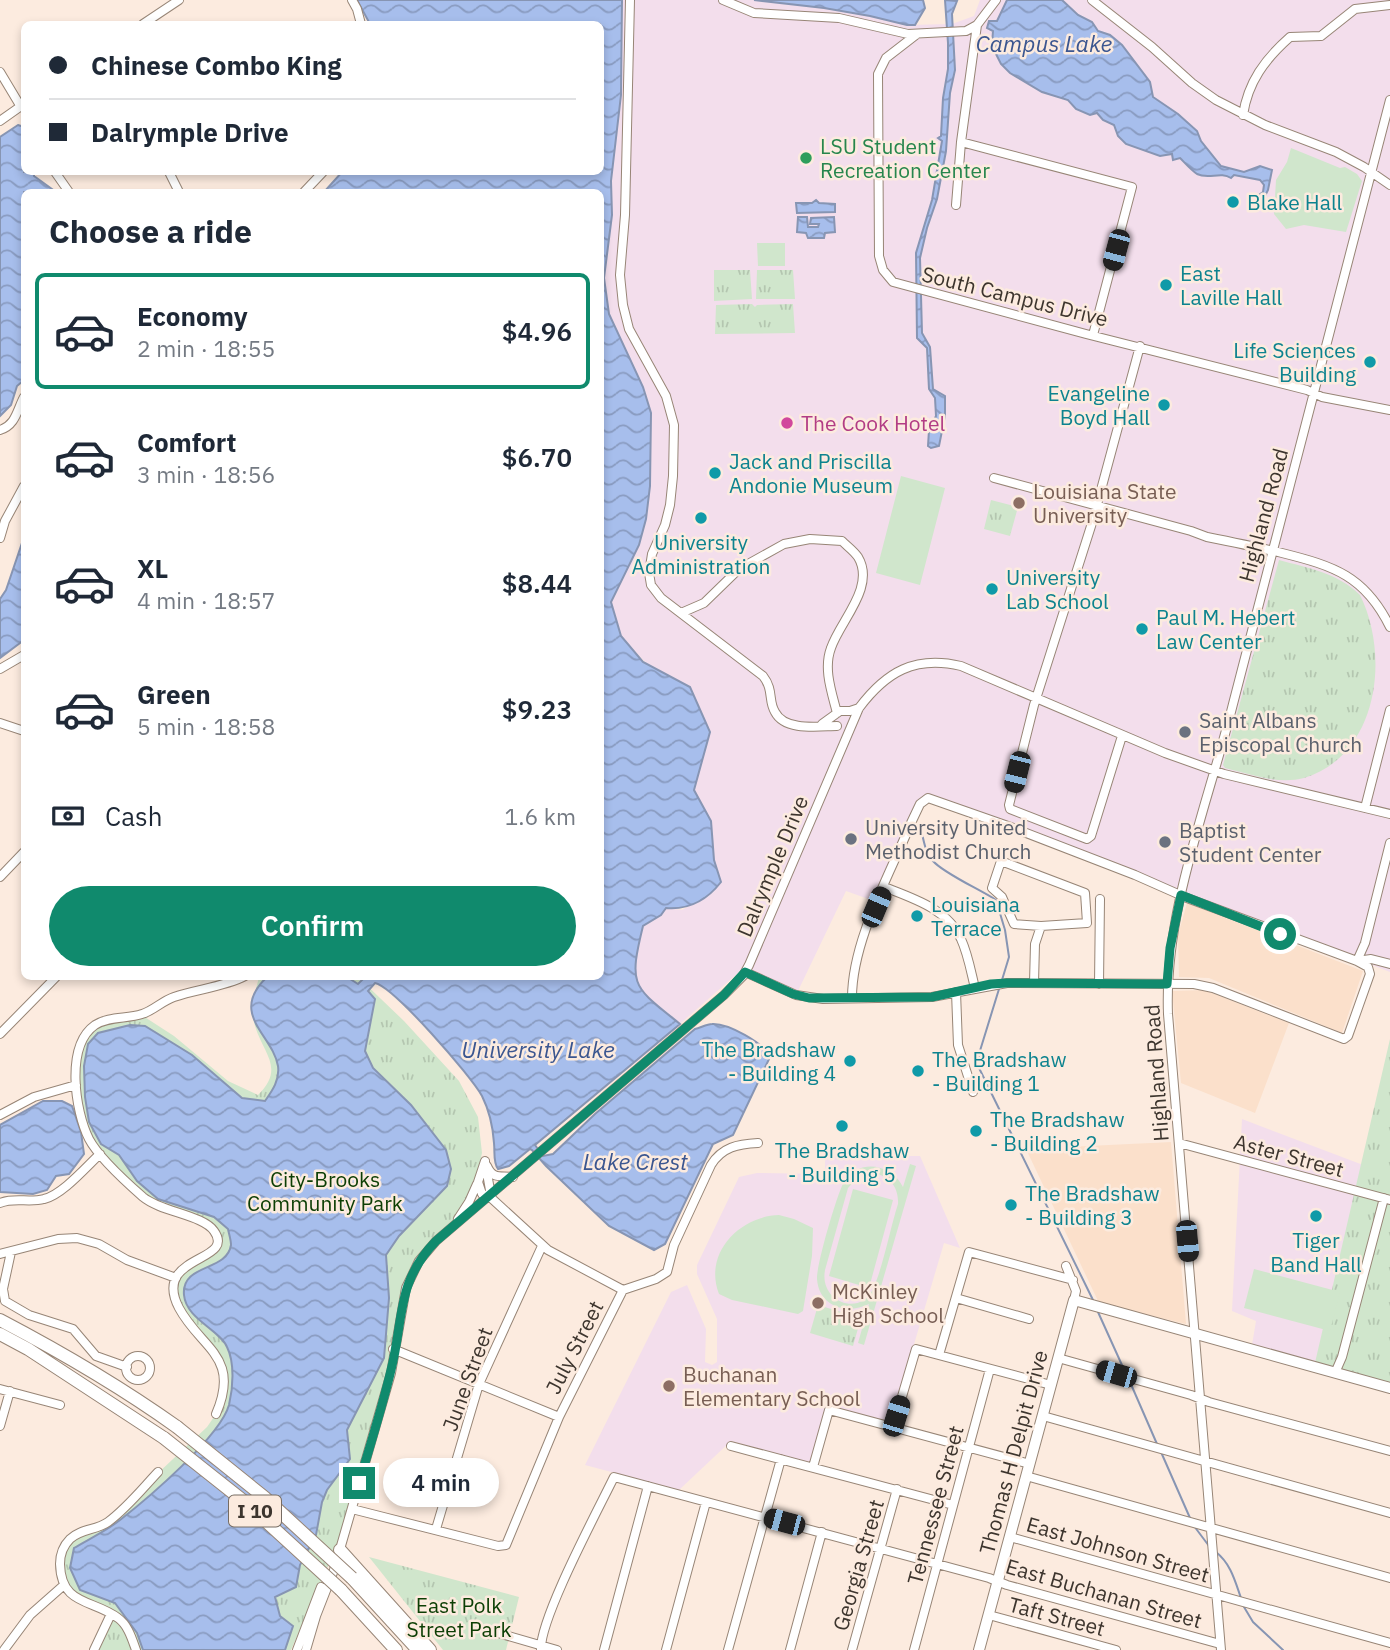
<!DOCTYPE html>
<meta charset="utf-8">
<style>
body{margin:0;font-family:"IBM Plex Sans",sans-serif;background:#f2f2f3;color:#1f2937;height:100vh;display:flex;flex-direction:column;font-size:26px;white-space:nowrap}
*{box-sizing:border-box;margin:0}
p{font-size:23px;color:#747a83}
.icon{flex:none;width:38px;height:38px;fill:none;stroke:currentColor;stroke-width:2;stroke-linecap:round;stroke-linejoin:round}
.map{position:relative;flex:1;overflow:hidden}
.details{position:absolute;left:21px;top:189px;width:583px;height:791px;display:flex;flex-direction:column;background:#fff;border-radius:10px;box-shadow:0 4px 10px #0003}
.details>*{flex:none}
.hud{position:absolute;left:21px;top:21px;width:583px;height:154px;border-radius:10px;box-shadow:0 4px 10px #0003;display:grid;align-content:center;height:154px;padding:0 28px;background:#fff}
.end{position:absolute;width:32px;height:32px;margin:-16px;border:9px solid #108a6d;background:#fff;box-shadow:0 0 0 4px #fff}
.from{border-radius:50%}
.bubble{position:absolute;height:49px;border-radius:24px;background:#fff;box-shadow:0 4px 10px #0003;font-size:23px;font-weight:600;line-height:49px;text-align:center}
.car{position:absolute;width:21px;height:42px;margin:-21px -10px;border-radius:9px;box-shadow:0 0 5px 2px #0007;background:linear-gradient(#222 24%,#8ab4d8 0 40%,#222 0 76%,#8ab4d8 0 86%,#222 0)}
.hud b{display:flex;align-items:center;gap:24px;height:66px;font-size:26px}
.hud b+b{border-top:2px solid #e0e1e3}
.hud i{width:18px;height:18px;background:#1f2937}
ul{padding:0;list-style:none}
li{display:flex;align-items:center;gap:21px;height:116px;margin:0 14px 10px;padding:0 14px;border:4px solid transparent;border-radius:10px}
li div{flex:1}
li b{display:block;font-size:26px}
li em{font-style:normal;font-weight:600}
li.on{border-color:#108a6d}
li>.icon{width:63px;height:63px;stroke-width:1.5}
h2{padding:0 28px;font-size:32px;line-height:84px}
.pay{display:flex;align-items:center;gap:18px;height:77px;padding:0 28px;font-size:26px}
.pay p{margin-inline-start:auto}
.action{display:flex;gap:14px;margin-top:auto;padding:14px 28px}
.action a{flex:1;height:80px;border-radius:42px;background:#108a6d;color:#fff;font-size:28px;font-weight:600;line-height:80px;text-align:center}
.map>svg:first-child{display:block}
</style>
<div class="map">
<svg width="1390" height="1650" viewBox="0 0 1390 1650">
<defs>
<pattern id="park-tufts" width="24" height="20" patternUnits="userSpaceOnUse" patternTransform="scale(1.75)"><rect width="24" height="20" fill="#d0e6cc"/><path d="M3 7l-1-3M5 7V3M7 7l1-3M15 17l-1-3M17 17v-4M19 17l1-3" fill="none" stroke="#b4c6b0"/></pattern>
<pattern id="water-waves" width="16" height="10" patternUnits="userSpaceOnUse" patternTransform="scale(1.75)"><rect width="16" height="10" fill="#a7beec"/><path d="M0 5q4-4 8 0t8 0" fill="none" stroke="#899bc0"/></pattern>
</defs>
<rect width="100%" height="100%" fill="#fcebdf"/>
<!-- built -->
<path fill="#fbe0cb" d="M1187,903L1363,971L1342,1033L1209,978L1179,977L1178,935Z
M1204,990L1289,1023L1255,1113L1181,1083L1172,991Z
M1171,1142L1186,1324L1099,1303L1026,1149Z"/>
<!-- education -->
<path fill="#f3deec" d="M622,0H754L824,8L870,16L907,25L952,24L974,16L980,0H1390V972L932,795L922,797L915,807L874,901L846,891L797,993L756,974L740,971L680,1024L646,996L635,981L634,959L643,926L661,915L666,908L682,910L711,894L721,882L714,860L711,821L694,790L710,732L621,636L611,602L639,545L646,519L650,486L651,413L643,387L609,314L604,278L612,215L611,181L621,95Z
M1242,1119L1379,1171L1390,1381L1252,1345L1256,1321L1232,1311Z
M825,1156H920L960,1248L944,1243L891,1422L827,1406L810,1463L731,1441L679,1490L585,1465L671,1292L687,1285L706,1329L705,1362L712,1365L717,1362V1319L697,1274V1265L739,1177L757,1173L820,1174L825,1168Z"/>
<!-- park -->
<path fill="url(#park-tufts)" d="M714,270H750L752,299L714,301Z
M757,270H793L795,299H756Z
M752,304L755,307L757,305L793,304L795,333L715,334L716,305Z
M991,500L1018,507L1010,536L984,529Z
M1279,560C1308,568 1338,573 1360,595C1390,655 1379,755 1304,778C1278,785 1250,774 1225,768L1223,765Z
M357,976L404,1021L459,1081L478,1117L482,1153L473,1194L451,1229L410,1277L395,1350L348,1520L291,1650H94L111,1614L79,1601L61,1574L64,1546L76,1535L104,1524L207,1427L216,1414L221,1398L222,1366L183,1313L175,1292L178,1274L216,1249L218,1239L206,1223L152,1203L97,1151L77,1099L78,1052L97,1024L140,1014L174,1036L228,1081L258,1095C285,1068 264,1055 255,1026C250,1009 255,993 259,977Z
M1390,1039V1388L1314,1367Z
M818,1305L861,1318L853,1346L810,1333Z
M369,1557L519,1597L506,1650H443Z"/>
<!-- pitch -->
<path fill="#d0e6cc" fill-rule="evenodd" d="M1291,148L1340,168L1345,167L1357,174L1362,181L1346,232L1304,225L1286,229L1274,214L1276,180L1287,162Z
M757,243H785V266H758Z
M901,476L945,488L920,585L876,573Z
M910,1164L916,1166L864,1345L858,1343L869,1304C847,1315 819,1307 817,1279C816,1266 838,1190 845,1180C861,1158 892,1165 903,1187ZM870,1173C888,1174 899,1186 898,1204C890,1229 883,1267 873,1289C860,1317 819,1302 825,1270L848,1188L858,1177Z
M853,1189L893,1200L869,1288L829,1276Z
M779,1215L794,1219L813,1228L812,1256L803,1311L798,1314L732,1300L719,1294C703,1253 740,1216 779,1215Z
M1254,1269L1340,1292L1330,1331L1244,1308Z"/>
<!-- water -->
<path fill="url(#water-waves)" stroke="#8795b3" stroke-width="2" d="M357,0H622L621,95L611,181L612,215L604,278L609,314L643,387L651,413L650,486L646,519L639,545L611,602L621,636L643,662L690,687L710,732L694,790L711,821L714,860L721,882C707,900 689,910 666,908L661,915L643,926C628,987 633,986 680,1024L535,1145L543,1156L553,1154L595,1114L695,1029C700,1028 707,1024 712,1024C728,1023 764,1043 770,1057L733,1135L713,1144L665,1244L654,1250L609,1226L546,1166L532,1150L530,1149L509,1166L498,1169C493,1162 495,1153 494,1143C493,1128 489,1110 482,1096C471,1076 394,987 375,983L368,991L375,999L365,1051L373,1068L411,1105L446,1150L451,1169L447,1186L399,1236L386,1255L389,1298L384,1358L347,1430L350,1459L327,1490L322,1502L316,1535L300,1565L296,1587L275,1597L280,1616L293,1626L285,1650H143L137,1633L115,1603L80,1590L70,1568L74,1548C89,1539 106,1531 120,1520C147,1499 220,1437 229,1405C233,1388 235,1363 227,1347C220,1330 186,1319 184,1295C181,1263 227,1272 231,1245C231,1240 229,1234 228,1229L214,1217L158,1199L137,1181L119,1155L101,1144L89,1122L85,1097L84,1066L88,1044L98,1033L130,1025L145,1026L192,1055L242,1098L265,1101C272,1091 280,1080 278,1066C273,1035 228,1014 267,977H347L358,984L366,976H600V192H324L342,172H600V24H370Z
M754,0H923L925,8L915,25H907L870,16L824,8Z
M945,0L957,1L952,14L955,70L950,93L946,151L937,199L927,228L920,258L922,333L930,347L933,389L945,396V416L939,446L931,448L928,446L929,430L936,416L935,398L929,389L927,348L917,338L916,253L932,200L942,141L938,138L941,136L943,98L948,69V43Z
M1007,0H1062L1078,15L1092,22L1098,31L1110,35L1122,45L1150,82L1153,97L1178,114L1197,131L1201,141L1221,166L1244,172L1260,166L1272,170L1268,190L1261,204L1259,195L1263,192L1264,185L1260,180L1234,175L1231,178C1220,171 1209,180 1197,174C1191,170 1185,163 1180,158L1173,160L1172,154L1160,156L1126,144L1118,136L1114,125L1103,120L1097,113L1090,115L1076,109L1068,100L1042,92L1010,73L1001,64L995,52L992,44L993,31L987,28L989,21H997Z
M18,125L24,127V172H34V176L56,192H24V380L17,386L11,405L0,416V137Z
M816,200L819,203L835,204V212L797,213L796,203H812Z
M798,217H807L808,227H818L819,224H810L811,218L834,217L835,232L825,233L824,238H808L806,233L797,232Z
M24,537V640L0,658V599L6,590Z
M43,1101H62L72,1106L81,1132L84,1154L69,1174L56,1176L47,1190L33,1194L0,1192V1125Z"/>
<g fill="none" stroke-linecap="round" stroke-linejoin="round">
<!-- stream -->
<path stroke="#8795b3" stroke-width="2" d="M920,824C923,836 924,851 933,861C943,873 981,890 996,900L1005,930L1009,957L1002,980
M999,989L979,1054V1068L1093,1300
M1098,1312L1126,1374
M1130,1382L1157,1444
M1161,1452L1190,1518
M1194,1526L1209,1546
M1216,1552C1231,1564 1235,1581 1241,1598
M1244,1607L1253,1622L1283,1650"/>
<defs>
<path id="minor" d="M352,0L357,9L361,24
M630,0L625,215L620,275L623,305L629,329L666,396L674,425L673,476L670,505L665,525L652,554L649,573L651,585L661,598L763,676C774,690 768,701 775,712C785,732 821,726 837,726
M723,0L754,13L839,18L908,34L966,31L977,25L996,0
M1092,0L1152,47L1192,83L1216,100L1265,125L1336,152L1364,167L1390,185
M143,24L179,0
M917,34L886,58L878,74L879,256L883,270L893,282L1086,334L1307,390L1322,397L1390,410
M0,72L21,107
M1243,115C1248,82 1265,59 1290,37L1321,36L1355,9L1390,5
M0,121L24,104
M961,142L1132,187L1093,335
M55,172L69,192
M169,172L179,192
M304,192L323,172
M956,205L961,142L977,25
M0,430C16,425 17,410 24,397
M994,478L1191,531L1207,537C1232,542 1257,547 1282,553C1334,566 1365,576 1390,627
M0,538L5,521L24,486
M681,613L704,603L739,569L784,544L810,539L842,541C847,546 854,551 858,557C876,587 840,621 831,648C823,669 832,693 837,713
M0,669L24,655
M0,723L24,731
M822,724L840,711H850L859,708
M1122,736L1091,836L1087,839L1010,809L1009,805L1034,705L1092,523L1140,346
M1365,808L1390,710
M1001,861L1085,893L1087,923L1041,926L1014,924L1002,897L992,888Z
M0,877L24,852
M884,887C912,898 948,909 961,939C968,954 971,972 975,988
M1357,961L1365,943L1390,843
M1357,961L1371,959L1390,964
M745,972L796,995L823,999L932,997L1007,983L1194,984L1213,988L1344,1039L1348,1036L1370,974L1368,967L1357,961L1187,898L1135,875L1008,826L928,798L920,804L911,823C889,876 852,941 852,998
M1034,983L1035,944L1041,926
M1099,984L1100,899
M956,992L958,1045L973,1092
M0,1034L57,976
M0,1115L34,1097L76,1085
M1179,1143L1390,1200
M485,1161L478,1182L482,1194L489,1196L548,1250L623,1290
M485,1162L490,1190L489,1196
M487,1166C493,1180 501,1175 513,1177
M0,1203C14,1197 29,1203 44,1199C62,1195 86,1167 100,1154
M458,1219L469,1202L477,1184
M11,1252L3,1289L5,1301L29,1315L73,1329L96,1356L127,1367
M0,1254L58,1239L77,1238L99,1244L127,1260L176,1278
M1066,1266L1076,1291L1074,1300
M956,1298L1029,1319
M393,1349L559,1417
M939,1355L969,1252L1073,1280
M126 1368a12 12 0 1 1 24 0a12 12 0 1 1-24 0Z
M1058,1358L1191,1395L1209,1402L1390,1451
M1335,1373L1342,1357L1384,1198
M0,1389L60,1405
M216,1414C241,1356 201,1349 179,1308C151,1254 237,1263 214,1231C203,1215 161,1212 143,1197C127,1183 99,1158 89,1139C75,1111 65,1046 95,1025C109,1016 127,1019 142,1014C153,1011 162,1001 174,997C197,989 224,987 245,976
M1043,1416L1390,1513
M0,1426L10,1391
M893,1427L916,1349L1051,1385
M731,1446L953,1505
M813,1467L829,1410L1030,1464
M1026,1476L1390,1578
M352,1509L498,1546L506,1545L559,1417L623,1290L656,1279L667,1272L674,1245L711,1165C722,1147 738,1144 758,1143
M436,1529L479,1384L542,1246
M1010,1537L1390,1643
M989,1615L1116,1650
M498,1633L557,1650
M4,1650L30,1615L64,1585
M94,1650L111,1614
M136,1650C132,1639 128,1625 118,1618C93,1599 61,1606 60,1564C60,1555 63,1546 70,1539C80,1529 97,1530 108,1522C127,1508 142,1489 158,1472
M297,1650L321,1587
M306,1650L316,1616L334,1570L391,1373L406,1288L419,1261L436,1241L724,995L743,976L749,965L859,708C886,672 915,655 961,666L1165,753L1224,774L1390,814
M541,1650C539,1620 598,1510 614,1477L989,1578L1007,1585L1220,1644
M604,1650L648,1486
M666,1650L706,1502
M728,1650L781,1459
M790,1650L822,1532
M852,1650L897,1489
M914,1650L990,1369
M1221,1650L1168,1014C1164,911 1208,804 1233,704C1284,503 1338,302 1390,100"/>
<path id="major" d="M979,1650L1074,1300L1390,1388"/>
<path id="highway" d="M0,1320C61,1352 121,1387 177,1427
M0,1334L28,1349L164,1438
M340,1550L430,1650
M352,1578L418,1650
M341,1590L396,1650"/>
</defs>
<!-- minor casing -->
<use href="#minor" stroke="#978576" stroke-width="10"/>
<!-- major casing -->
<use href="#major" stroke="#978576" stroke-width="12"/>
<!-- highway casing -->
<use href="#highway" stroke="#978576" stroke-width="14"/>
<!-- minor -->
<use href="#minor" stroke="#fff" stroke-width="8"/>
<!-- major -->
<use href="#major" stroke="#fff" stroke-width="10"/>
<!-- highway -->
<use href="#highway" stroke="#fff" stroke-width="12"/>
<defs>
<path id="highway-bridge" d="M177,1427L264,1497L352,1578
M164,1438L246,1503L341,1590"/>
</defs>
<!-- highway-bridge casing -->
<use href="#highway-bridge" stroke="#978576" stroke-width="14" stroke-linecap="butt"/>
<!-- highway-bridge -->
<use href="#highway-bridge" stroke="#fff" stroke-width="12"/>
</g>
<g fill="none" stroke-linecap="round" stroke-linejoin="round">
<!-- route -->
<path stroke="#108a6d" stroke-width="9" d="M359,1483C370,1446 382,1408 391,1370C404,1319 396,1282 436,1241L724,995L745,972L793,994L809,998L932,997L991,984L1007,983L1167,984L1170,948L1181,895L1280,934"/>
</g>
<!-- markers -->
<circle fill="#2e9e5b" stroke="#fcebdf" stroke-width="2.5" cx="806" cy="158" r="7"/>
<g fill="#0f9aa8" stroke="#fcebdf" stroke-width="2.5">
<circle cx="1233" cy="202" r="7"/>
<circle cx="1166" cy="285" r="7"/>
<circle cx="1370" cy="362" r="7"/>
<circle cx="1164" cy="405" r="7"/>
<circle cx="715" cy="473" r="7"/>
<circle cx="701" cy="518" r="7"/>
<circle cx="992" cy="589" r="7"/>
<circle cx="1142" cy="629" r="7"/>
<circle cx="917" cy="916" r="7"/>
<circle cx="850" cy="1061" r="7"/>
<circle cx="918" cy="1071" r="7"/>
<circle cx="842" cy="1126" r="7"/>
<circle cx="976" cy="1131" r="7"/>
<circle cx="1011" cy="1205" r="7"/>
<circle cx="1316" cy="1216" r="7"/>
</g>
<circle fill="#d1479c" stroke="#fcebdf" stroke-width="2.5" cx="787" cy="423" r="7"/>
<g fill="#8d6e63" stroke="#fcebdf" stroke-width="2.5">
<circle cx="1019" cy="503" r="7"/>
<circle cx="818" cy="1303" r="7"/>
<circle cx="669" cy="1386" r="7"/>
</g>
<g fill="#6b7280" stroke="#fcebdf" stroke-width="2.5">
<circle cx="1185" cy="732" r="7"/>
<circle cx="851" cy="839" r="7"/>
<circle cx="1165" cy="842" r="7"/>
</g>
<g text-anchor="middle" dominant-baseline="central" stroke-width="5" stroke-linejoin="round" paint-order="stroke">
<!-- shield labels -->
<rect fill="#fcebdf" stroke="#766c63" stroke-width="2" x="229" y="1495.5" width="52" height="31" rx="5"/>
<g font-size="19" font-weight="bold" fill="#3d352e">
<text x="255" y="1511">I 10</text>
</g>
<!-- leisure labels -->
<g font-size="21" fill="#27864d" stroke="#fcebdf" text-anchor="start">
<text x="820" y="146">LSU Student<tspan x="820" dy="24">Recreation Center</tspan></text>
</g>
<!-- culture labels -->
<g font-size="21" fill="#0d838f" stroke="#fcebdf" text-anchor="start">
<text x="1247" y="202">Blake Hall</text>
<text x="1180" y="273">East<tspan x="1180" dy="24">Laville Hall</tspan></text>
<text x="1356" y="350" text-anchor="end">Life Sciences<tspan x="1356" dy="24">Building</tspan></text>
<text x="1150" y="393" text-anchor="end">Evangeline<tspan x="1150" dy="24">Boyd Hall</tspan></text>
<text x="729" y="461">Jack and Priscilla<tspan x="729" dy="24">Andonie Museum</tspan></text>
<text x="701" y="542" text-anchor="middle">University<tspan x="701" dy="24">Administration</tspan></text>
<text x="1006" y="577">University<tspan x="1006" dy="24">Lab School</tspan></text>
<text x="1156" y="617">Paul M. Hebert<tspan x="1156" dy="24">Law Center</tspan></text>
<text x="931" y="904">Louisiana<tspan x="931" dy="24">Terrace</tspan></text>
<text x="836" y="1049" text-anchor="end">The Bradshaw<tspan x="836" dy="24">- Building 4</tspan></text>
<text x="932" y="1059">The Bradshaw<tspan x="932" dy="24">- Building 1</tspan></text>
<text x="990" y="1119">The Bradshaw<tspan x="990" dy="24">- Building 2</tspan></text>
<text x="842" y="1150" text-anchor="middle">The Bradshaw<tspan x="842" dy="24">- Building 5</tspan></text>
<text x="1025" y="1193">The Bradshaw<tspan x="1025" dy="24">- Building 3</tspan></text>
<text x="1316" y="1240" text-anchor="middle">Tiger<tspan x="1316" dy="24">Band Hall</tspan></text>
</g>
<!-- street labels -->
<g font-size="21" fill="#3d352e" stroke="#fcebdf">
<text transform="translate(1015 296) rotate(14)">South Campus Drive</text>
<text transform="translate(1263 515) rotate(-75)">Highland Road</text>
<text transform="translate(772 866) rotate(-67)">Dalrymple Drive</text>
<text transform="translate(1156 1073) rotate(-94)">Highland Road</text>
<text transform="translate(1289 1155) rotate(15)">Aster Street</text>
<text transform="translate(574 1347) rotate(-63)">July Street</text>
<text transform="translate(467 1379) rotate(-70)">June Street</text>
<text transform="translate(1013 1452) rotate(-75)">Thomas H Delpit Drive</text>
<text transform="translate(935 1505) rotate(-75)">Tennessee Street</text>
<text transform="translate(1118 1549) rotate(16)">East Johnson Street</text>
<text transform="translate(858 1565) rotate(-74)">Georgia Street</text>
<text transform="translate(1104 1593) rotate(16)">East Buchanan Street</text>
<text transform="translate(1057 1616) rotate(15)">Taft Street</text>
</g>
<!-- hotel labels -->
<g font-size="21" fill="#b23c85" stroke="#fcebdf" text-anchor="start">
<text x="801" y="423">The Cook Hotel</text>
</g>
<!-- education labels -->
<g font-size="21" fill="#785e54" stroke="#fcebdf" text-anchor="start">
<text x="1033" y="491">Louisiana State<tspan x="1033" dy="24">University</tspan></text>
<text x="832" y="1291">McKinley<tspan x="832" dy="24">High School</tspan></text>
<text x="683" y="1374">Buchanan<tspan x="683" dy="24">Elementary School</tspan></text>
</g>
<!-- worship labels -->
<g font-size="21" fill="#5b616d" stroke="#fcebdf" text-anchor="start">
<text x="1199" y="720">Saint Albans<tspan x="1199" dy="24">Episcopal Church</tspan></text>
<text x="865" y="827">University United<tspan x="865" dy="24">Methodist Church</tspan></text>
<text x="1179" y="830">Baptist<tspan x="1179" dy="24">Student Center</tspan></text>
</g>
<!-- park labels -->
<g font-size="21" fill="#0c3e04" stroke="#fcebdf">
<text x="325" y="1179">City-Brooks<tspan x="325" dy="24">Community Park</tspan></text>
<text x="459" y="1605">East Polk<tspan x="459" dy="24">Street Park</tspan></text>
</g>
<!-- water labels -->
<g font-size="23" font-style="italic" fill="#3b5690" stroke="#fcebdf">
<text x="1044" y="43">Campus Lake</text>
<text x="538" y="1049">University Lake</text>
<text x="635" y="1161">Lake Crest</text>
</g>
</g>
</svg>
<i class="end from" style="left:1280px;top:934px"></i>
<i class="end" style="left:359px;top:1483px"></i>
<div class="bubble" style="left:383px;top:1458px;width:116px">4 min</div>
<i class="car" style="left:1116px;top:250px;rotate:195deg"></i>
<i class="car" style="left:1017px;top:772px;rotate:194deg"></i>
<i class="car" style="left:876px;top:907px;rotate:23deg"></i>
<i class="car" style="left:1187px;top:1241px;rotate:175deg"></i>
<i class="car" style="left:1116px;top:1374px;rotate:286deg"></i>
<i class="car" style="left:896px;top:1416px;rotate:17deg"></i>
<i class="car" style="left:784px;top:1522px;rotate:285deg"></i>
<div class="hud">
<b><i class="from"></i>Chinese Combo King</b>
<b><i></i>Dalrymple Drive</b>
</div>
<section class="details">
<h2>Choose a ride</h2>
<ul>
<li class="on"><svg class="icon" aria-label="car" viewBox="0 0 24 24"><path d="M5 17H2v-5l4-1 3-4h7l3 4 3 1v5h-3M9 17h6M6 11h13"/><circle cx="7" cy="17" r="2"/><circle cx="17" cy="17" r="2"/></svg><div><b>Economy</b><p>2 min · 18:55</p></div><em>$4.96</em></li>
<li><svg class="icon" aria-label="car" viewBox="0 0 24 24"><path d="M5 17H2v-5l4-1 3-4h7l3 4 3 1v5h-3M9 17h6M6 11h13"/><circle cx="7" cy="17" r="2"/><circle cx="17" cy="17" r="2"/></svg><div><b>Comfort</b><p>3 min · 18:56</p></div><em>$6.70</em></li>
<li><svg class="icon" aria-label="car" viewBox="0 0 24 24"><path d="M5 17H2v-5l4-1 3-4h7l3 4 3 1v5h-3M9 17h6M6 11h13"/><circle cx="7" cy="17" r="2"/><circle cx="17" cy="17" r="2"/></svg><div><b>XL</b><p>4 min · 18:57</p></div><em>$8.44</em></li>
<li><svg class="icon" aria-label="car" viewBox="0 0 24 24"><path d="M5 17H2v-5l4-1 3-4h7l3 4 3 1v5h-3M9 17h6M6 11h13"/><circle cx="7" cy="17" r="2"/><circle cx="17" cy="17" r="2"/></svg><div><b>Green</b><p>5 min · 18:58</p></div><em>$9.23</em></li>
</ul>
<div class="pay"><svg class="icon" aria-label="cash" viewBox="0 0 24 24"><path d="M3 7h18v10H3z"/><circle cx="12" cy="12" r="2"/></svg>Cash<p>1.6 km</p></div>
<div class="action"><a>Confirm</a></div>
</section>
</div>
